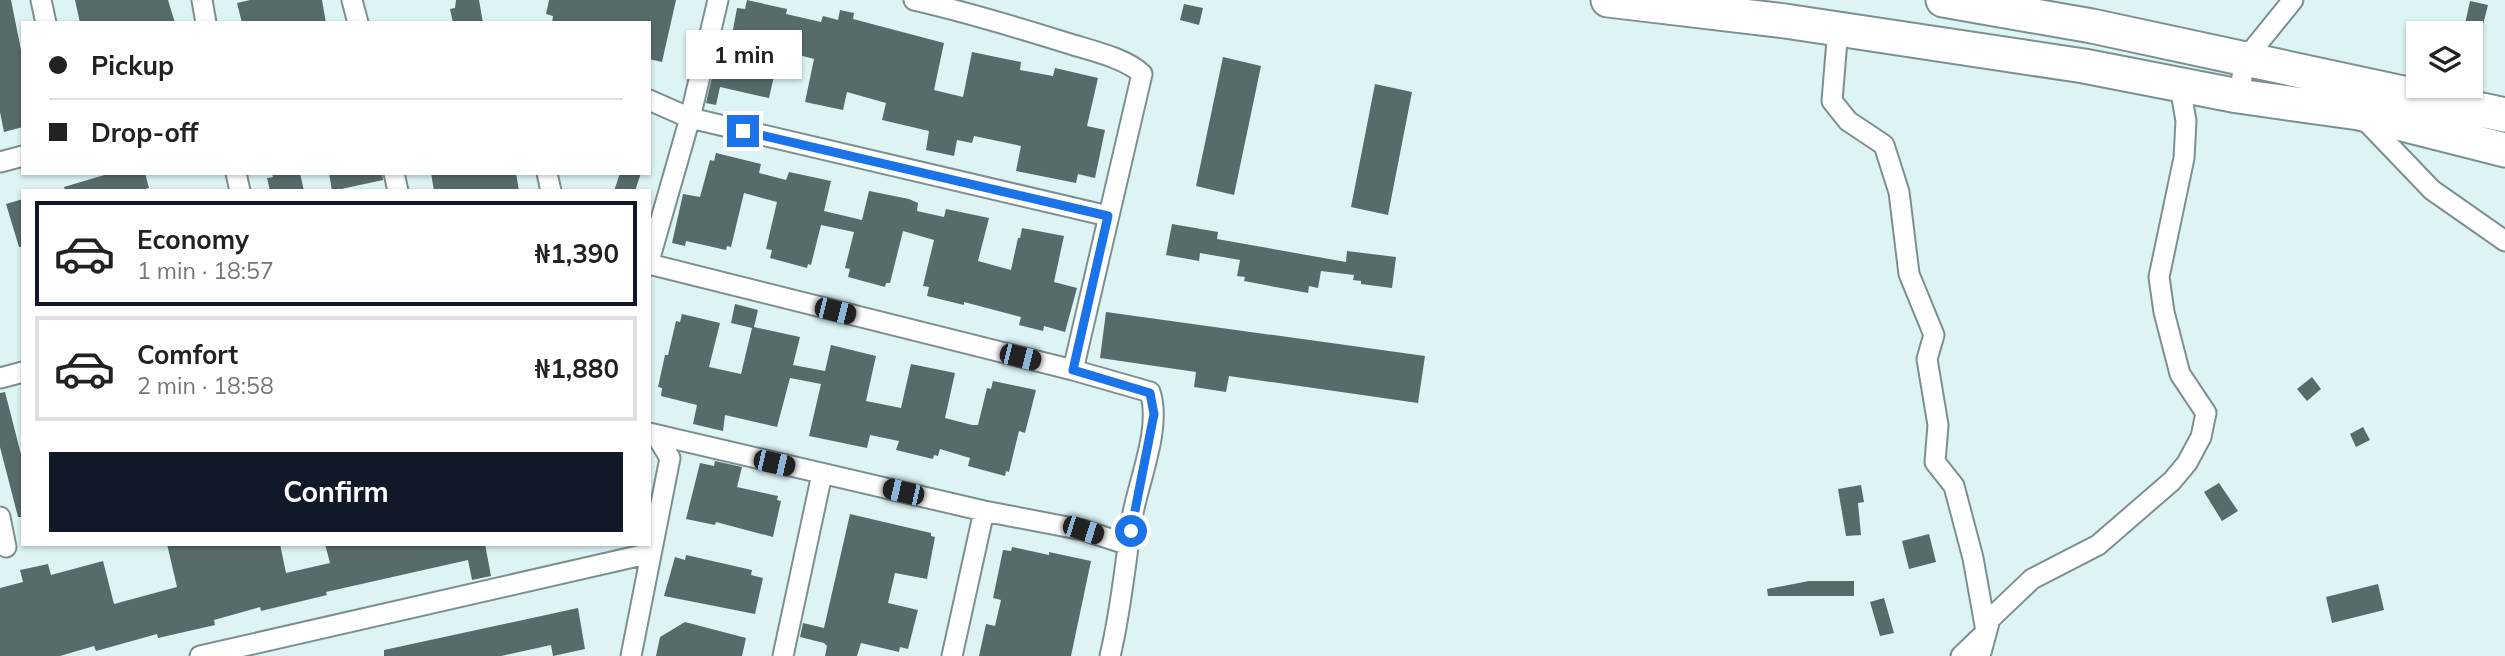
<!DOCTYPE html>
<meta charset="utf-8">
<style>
body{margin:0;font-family:Mulish,sans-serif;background:#f6f6f6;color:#222;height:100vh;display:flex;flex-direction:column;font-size:26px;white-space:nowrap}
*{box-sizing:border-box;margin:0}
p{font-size:23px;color:#767676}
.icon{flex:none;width:38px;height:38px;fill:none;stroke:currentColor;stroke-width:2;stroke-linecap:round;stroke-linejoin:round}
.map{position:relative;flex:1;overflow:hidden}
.drawer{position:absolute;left:21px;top:189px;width:630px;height:357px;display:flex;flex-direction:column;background:#fff;border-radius:0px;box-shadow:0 2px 5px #0004}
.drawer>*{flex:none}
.guide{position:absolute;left:21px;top:21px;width:630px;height:154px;border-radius:0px;box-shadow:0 2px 5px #0004;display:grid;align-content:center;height:154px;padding:0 28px;background:#fff}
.fabs{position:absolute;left:2406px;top:21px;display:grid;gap:14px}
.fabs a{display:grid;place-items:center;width:77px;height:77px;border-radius:0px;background:#fff;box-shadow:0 2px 5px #0004;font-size:35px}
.end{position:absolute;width:32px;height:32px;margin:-16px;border:9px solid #1a73e8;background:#fff;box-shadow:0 0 0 4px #fff}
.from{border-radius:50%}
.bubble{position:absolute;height:49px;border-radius:0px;background:#fff;box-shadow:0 2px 5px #0004;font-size:23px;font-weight:700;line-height:49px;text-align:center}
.car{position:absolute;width:21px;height:42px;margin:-21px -10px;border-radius:9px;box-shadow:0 0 5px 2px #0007;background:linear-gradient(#222 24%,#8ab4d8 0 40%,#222 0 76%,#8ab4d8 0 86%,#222 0)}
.guide b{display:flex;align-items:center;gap:24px;height:66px;font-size:26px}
.guide b+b{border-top:2px solid #e0e0e0}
.guide i{width:18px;height:18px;background:#222}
ul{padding:12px 0 0;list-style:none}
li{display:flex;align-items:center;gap:21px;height:105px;margin:0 14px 10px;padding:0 14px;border:4px solid #e0e0e0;border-radius:0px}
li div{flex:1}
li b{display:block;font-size:26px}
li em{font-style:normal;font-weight:700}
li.selected{border-color:#111827}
li>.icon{width:63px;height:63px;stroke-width:1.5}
.action{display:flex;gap:14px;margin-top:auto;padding:14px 28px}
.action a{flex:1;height:80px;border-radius:0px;background:#111827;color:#fff;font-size:28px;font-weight:700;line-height:80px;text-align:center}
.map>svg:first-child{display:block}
</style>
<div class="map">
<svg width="2505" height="656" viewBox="0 0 2505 656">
<rect width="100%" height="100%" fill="#ddf3f4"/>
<!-- building -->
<path fill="#576b6b" d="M0,0H11L23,60V127L4,132L0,112Z
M75,0H168L175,23H80Z
M250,0H322L326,23H242L237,3Z
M456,0H479L483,23H453L450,9L455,8Z
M549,0H676L662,62L649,59V23H552L553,16L546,14Z
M747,0L787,9L786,14L821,22L823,16L838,20L840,10L854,13L853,19L944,43L934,90L963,97L972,52L1021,62L1020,70L1053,76L1055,68L1098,78L1087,126L1105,130L1095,178L1078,174L1076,183L1016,171L1021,146L974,136L972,143L957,140L954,156L926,150L929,131L882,120L886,103L847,92L843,110L805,102L814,59L780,50L769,98L720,87L716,105L706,103L721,38L731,40L737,8L745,9Z
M2470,1L2488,5L2481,33H2463Z
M1184,4L1203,8L1199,25L1180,20Z
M1223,57L1261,66L1234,195L1196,186Z
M1375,84L1412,92L1388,215L1351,207Z
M716,153L761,164L759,173L786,180L789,172L831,181L824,211L862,220L869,191L909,199L918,203L917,211L944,217L946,209L989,218L978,261L1011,270L1018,238H1020L1022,228L1064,236L1054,282L1077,288L1065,332L1044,326L1043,331L1019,325L1021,317L964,302V305L927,296L929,287L923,286L934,240L903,231L890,283H886L885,287L848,277L850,269L845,268L854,232L821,225L811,265L808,264L807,268L770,258L772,250L766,249L777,202L744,193L731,247L727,246L726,250L686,241L685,246L672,243L683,194L700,197L710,160L714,161Z
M111,173H145L149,188L138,191H65L64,187Z
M272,173H300L304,191H270L267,178L273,177Z
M329,173H382L383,180L332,191Z
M431,173H516L519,191H434Z
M620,173H641L635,191H614Z
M23,199V247H19L6,204Z
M1172,224L1218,232L1217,239L1346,262L1347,251L1396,257L1392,288L1361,284V281L1353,280L1354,275L1321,271L1318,288L1309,286L1308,293L1244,281L1245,277L1237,276L1240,260L1200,253L1199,261L1166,255Z
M735,304L758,310L754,327L800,337L793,365L825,371L831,345L876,356L866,401L901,408L911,364L955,373L945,418L972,425H978L987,388L991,389L993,381L1036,390L1025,433L1019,431L1009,472L1006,471L1005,476L968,466L970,458L940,449L938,456L934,455L933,459L896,450L899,441L870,435L867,448L809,436L821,384L790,378L777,427L725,415L723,431L693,424L697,405L661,396L662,388L658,387L665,355H668L676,321L680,322L682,314L720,323L709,367L741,374L752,328L731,323Z
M1106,312L1425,356L1418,403L1229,376L1226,392L1194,387L1196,372L1100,358Z
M2312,377L2321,389L2307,401L2297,389Z
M5,392L23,462V517H18L0,447V393Z
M2363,427L2370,440L2356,447L2350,434Z
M715,461L742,467L737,487L778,496L777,500L781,501L773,537L716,522L715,525L686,519L700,463L714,466Z
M2219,483L2238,511L2222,521L2204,492Z
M1861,485L1864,502L1858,503L1861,535L1846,536L1838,489Z
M850,514L931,533V536L935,537L927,579L895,573L888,603L918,610L908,649L900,647L899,652L861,643L857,656H825L827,646L824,643L800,637L803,623L824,628Z
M1929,534L1936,562L1909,569L1902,541Z
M167,544H280L286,573L330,563L325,544H485L491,576L472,580L468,560L326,592L327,595L261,611L260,607L214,620L215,625L158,638L157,634L96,651L94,646L60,656H0V588L23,582L20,570L48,564L51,575L103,561L114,604L177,587Z
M1012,547L1049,555V552L1091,561L1071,656H979L986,624L995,626L1001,600L993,598L1003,550L1011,551Z
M686,555L752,570L751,575L763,578L755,614L664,596L675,557L685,560Z
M1809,581H1854V596H1768L1767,589Z
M2378,584L2384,610L2332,623L2326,597Z
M1884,598L1894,633L1880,636L1870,602Z
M578,608L585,649L553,656L551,645L501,656H384V650Z
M685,622L746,638L742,656H656L660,637Z"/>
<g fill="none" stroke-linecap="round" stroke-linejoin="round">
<defs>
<path id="minor" d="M41,0L46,23
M202,0L206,23
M352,0L358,23
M914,0C966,12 1016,27 1067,43C1089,50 1126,58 1142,74L1073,370
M1838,28L1832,101L1848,121L1884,145L1899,192L1909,274L1934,335L1927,359L1938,425L1935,462L1954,486L1973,558L1986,631
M2238,96L2246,58L2293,0
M649,100L690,118L1108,216
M2362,117L2432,190L2505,241
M0,162L23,156
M236,173L240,191
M394,173L398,191
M547,173L551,191
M649,261L690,118L718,0
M649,264L1073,370L1150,392C1162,428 1138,482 1132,518C1125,565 1121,611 1110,656
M0,378L23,372
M649,433L984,511L1083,530L1129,545
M0,517L6,547
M200,656L651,553
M631,656L670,458L656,435
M783,656L822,474
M952,656L984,511
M1961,656L1986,632
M1980,656L1990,619L2032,579L2098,545L2172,481L2187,463L2201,437L2206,413L2180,374L2164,312L2159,277L2184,158L2186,121L2180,86"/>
<path id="trunk" d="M1608,0L1785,21L2084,66L2238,96L2359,113L2505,150
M1943,0L2092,26L2505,115"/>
</defs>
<!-- minor casing -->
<use href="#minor" stroke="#7c9091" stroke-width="23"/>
<!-- trunk casing -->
<use href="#trunk" stroke="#7c9091" stroke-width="37"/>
<!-- minor -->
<use href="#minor" stroke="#fff" stroke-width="19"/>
<!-- trunk -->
<use href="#trunk" stroke="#fff" stroke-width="33"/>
</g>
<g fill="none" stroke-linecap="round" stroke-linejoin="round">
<!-- route -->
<path stroke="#1a73e8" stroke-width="9" d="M743,131L1108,216L1073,370L1150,393L1154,414L1131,531"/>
</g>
</svg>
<div class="fabs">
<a><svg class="icon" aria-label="layers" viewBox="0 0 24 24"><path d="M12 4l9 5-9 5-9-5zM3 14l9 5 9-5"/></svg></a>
</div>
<i class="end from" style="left:1131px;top:531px"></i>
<i class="end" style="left:743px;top:131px"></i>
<div class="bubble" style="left:686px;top:30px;width:116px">1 min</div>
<i class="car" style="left:835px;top:311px;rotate:104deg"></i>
<i class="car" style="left:1020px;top:357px;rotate:104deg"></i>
<i class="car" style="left:774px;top:463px;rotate:103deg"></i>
<i class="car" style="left:903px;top:492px;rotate:283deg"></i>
<i class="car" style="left:1083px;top:530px;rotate:108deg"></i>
<div class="guide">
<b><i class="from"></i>Pickup</b>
<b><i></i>Drop-off</b>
</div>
<section class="drawer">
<ul>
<li class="selected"><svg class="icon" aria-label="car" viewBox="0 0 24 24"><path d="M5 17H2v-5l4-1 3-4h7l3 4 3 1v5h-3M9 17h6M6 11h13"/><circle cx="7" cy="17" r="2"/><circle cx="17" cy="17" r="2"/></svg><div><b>Economy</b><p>1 min · 18:57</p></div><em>₦1,390</em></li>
<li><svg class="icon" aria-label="car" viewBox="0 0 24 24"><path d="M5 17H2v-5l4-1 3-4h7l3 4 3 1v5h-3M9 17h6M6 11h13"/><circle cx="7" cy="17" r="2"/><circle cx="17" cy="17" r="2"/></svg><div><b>Comfort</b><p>2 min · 18:58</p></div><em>₦1,880</em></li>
</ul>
<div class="action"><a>Confirm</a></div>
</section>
</div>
